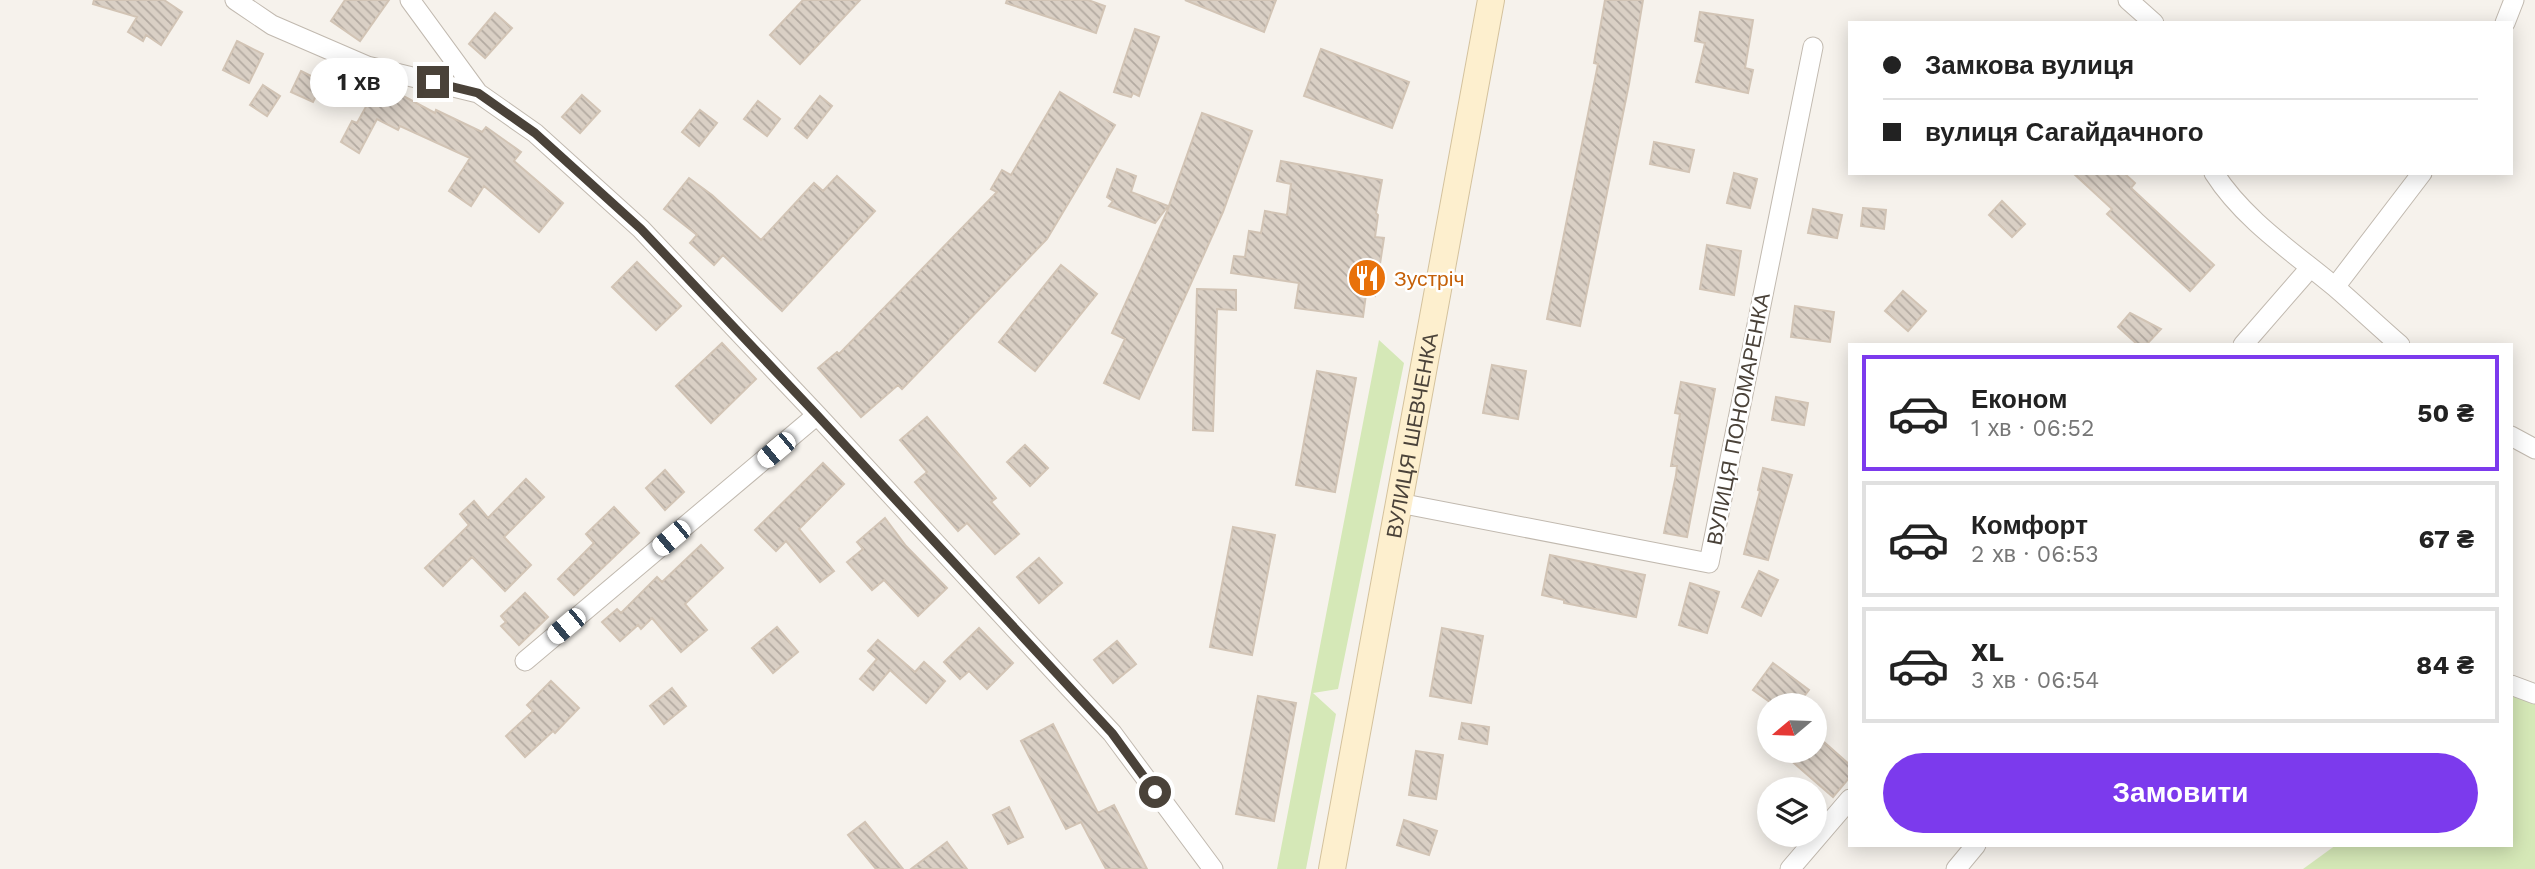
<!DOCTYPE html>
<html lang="uk">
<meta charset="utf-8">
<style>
body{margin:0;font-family:"Work Sans",sans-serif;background:#f2f2f2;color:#222;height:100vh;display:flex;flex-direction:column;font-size:26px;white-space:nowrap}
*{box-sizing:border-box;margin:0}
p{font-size:23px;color:#767676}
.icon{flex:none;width:38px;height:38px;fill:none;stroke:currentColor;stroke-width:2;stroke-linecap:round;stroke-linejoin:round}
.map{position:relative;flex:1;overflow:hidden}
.sheet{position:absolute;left:1848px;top:343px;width:665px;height:504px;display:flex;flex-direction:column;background:#fff;border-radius:0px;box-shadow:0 4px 18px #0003}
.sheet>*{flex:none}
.hud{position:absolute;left:1848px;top:21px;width:665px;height:154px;border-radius:0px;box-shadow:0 4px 18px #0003;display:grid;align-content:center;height:154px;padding:0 35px;background:#fff}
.needle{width:46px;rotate:251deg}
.tools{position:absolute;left:1757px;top:693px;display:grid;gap:14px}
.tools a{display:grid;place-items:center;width:70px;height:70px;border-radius:50%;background:#fff;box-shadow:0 4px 18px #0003;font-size:35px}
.end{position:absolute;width:32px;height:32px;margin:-16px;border:9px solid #4a4239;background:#fff;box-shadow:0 0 0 4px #fff}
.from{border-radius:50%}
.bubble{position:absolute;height:49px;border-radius:24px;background:#fff;box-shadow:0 4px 18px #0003;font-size:23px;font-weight:700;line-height:49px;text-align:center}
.car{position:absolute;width:21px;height:42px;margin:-21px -10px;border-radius:9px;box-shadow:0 0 5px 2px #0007;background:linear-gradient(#fff 24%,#345 0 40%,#fff 0 76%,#345 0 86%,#fff 0)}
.hud b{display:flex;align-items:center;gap:24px;height:66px;font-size:26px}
.hud b+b{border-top:2px solid #e0e0e0}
.hud i{width:18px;height:18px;background:#222}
ul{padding:12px 0 0;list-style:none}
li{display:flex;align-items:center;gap:21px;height:116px;margin:0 14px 10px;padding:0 21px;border:4px solid #e0e0e0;border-radius:0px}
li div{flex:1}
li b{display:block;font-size:26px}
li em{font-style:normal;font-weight:700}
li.current{border-color:#7c3aed}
li>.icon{width:63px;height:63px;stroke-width:1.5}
.cta{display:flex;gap:14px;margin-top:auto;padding:14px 35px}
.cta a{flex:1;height:80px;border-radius:42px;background:#7c3aed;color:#fff;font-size:28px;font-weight:700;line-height:80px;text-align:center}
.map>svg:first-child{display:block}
</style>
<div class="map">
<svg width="2535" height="869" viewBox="0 0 2535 869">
<defs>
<pattern id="building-back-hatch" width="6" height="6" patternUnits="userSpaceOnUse" patternTransform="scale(1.75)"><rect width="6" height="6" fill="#dad0c5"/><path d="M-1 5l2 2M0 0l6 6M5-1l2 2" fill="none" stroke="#b3aaa1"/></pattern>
</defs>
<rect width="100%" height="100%" fill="#f6f2ec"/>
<!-- green -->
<path fill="#d5e8b7" d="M1379,340L1404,363L1338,689L1313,693L1336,714L1306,869H1277Z
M2511,685L2535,694V869H2303L2336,845H2511Z"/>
<!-- building -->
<path fill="url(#building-back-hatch)" stroke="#d2c4b5" stroke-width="2" d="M94,0H164L182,12L161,45L146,35L143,41L128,32L137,17L93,4Z
M345,0H389L360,41L331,21Z
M803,0H860L800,64L770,35Z
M1007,0H1088L1105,6L1096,33L1006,3Z
M1185,0H1276L1264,32Z
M1605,0H1643L1629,84L1580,326L1547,319L1598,64L1594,63Z
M1700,12L1753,20L1745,68L1753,70L1748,93L1696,82L1705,43L1695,41Z
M495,13L512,28L485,58L469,44Z
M1135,29L1159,37L1139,96L1133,93L1131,97L1114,92Z
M237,41L263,54L249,83L223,70Z
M1321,49L1409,82L1392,128L1304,96Z
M301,71L323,82L313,102L291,92Z
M379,83L435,113L436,110L482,132L486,127L521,152L514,161L563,203L539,232L484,186L471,206L449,191L470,158L400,126L398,130L377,119L359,153L341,142L352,121L357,123Z
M263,85L280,96L267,116L250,105Z
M1060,92L1115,125L1047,239L902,389L898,385L861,417L818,368L837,352L839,354L997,192L991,189L1002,170L1011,175Z
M582,95L600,111L580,133L562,117Z
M820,96L832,106L807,138L795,128Z
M758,101L780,119L767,136L744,119Z
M700,110L717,123L699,146L682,132Z
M1202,113L1252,131L1223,212L1139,399L1104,383L1125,339L1112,333L1166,214Z
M1654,142L1694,150L1689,172L1650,164Z
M1281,161L1382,180L1376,213L1378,215L1375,237L1384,238L1375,296L1366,294L1363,317L1295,308L1299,283L1231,273L1234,256L1245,257L1249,231L1261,233L1265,211L1287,215L1291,184L1277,181Z
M1117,169L1136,176L1131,192L1168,206L1155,223L1109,206L1113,201L1107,197Z
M1734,173L1757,179L1750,208L1727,203Z
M2073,173H2124L2135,183L2131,188L2214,265L2190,291L2107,214L2112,209Z
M837,176L875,211L782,311L723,255L714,265L690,243L697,235L664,209L689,178L712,195L761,240L814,183L823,191Z
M2002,201L2025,224L2012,237L1989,215Z
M1863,208L1886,210L1884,229L1861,226Z
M1813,209L1842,215L1837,238L1808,233Z
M1707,245L1741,251L1734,295L1700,289Z
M637,262L681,306L656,330L612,287Z
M1061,265L1097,294L1035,371L999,342Z
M1197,289L1236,290V310L1217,309L1213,431L1193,430Z
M1903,291L1926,311L1908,331L1885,311Z
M1795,306L1834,312L1830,342L1791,337Z
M2130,313L2161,329L2146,345H2138L2118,327Z
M722,343L756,379L711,423L676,386Z
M1492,365L1526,371L1518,419L1483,413Z
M1317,371L1356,378L1335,492L1296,485Z
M1681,382L1715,389L1687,537L1664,533L1676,475L1677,466H1671L1680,414L1675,413Z
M1776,397L1808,403L1804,425L1772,420Z
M927,417L996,498L991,502L1019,534L995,554L967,523L958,531L915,482L927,472L900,440Z
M1025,445L1048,468L1030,486L1007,462Z
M823,463L844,484L799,529L834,571L820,582L786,541L776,551L755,530Z
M1763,468L1792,475L1768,560L1744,554L1760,491L1758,490Z
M665,470L684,492L665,510L646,488Z
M526,479L544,497L504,537L531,565L505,591L472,557L443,586L425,568L469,525L460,514L474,501L488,518Z
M614,507L639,533L574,595L558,579L594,543L586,534Z
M885,518L906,546L947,588L918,616L884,580L872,590L847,562L863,549L857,542Z
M1233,527L1275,535L1252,655L1210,647Z
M701,545L723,568L685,604L707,630L681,652L652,618L641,629L638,625L620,641L602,622L617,609L621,613L657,577L662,582Z
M1550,555L1645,575L1636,617L1564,603V600L1542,595Z
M1039,558L1062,583L1039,603L1017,577Z
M1759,571L1778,580L1761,616L1742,607Z
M1690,583L1719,592L1707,633L1679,625Z
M525,593L548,617L519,645L501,626L506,622L501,616Z
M777,627L798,652L773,673L752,648Z
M979,628L1013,663L987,689L969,671L960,679L944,662Z
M1442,628L1483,636L1471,703L1430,696Z
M878,640L915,672L924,662L945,681L926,703L890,670L873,690L860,679L877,659L868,651Z
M1117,641L1136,664L1113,683L1094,660Z
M1773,663L1809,690L1797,705H1774L1753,690Z
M551,681L579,708L555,733L553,731L525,757L506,736L533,711L527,705Z
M672,688L686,706L664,724L650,706Z
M1258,696L1296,703L1274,821L1236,814Z
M1462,723L1489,727L1487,744L1459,739Z
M1053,724L1098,813L1114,805L1147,869H1106L1081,822L1066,829L1021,741Z
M1815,734L1850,765V777L1833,797L1780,751H1815Z
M1416,751L1443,755L1436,799L1409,795Z
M1009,807L1023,837L1008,844L993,815Z
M1404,820L1437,831L1429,855L1397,845Z
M865,822L903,869H876L848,835Z
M947,842L967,869H911Z"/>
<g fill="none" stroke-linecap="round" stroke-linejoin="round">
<defs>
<path id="street" d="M235,0L272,25L367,66L478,93
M410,0L478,93L535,133L641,229L817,415L1068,686L1112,733L1213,869
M2128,0L2154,23
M2505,23L2514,0
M2214,173C2244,220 2293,252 2335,287C2357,306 2378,326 2400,345
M2335,287L2422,173
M2243,345L2310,268
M2511,436L2535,449
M1399,503L1709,563L1813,47
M525,661L817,415
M2511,685L2535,694
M1790,869L1850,799
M1956,869L1976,845"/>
<g id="secondary">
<path id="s1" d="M1332,869L1491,0"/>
</g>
</defs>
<!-- street casing -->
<use href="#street" stroke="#c1b9af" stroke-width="21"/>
<!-- secondary casing -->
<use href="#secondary" stroke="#d4c29d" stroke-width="28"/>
<!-- street -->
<use href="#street" stroke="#fff" stroke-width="19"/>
<!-- secondary -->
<use href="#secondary" stroke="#fdefce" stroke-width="26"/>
</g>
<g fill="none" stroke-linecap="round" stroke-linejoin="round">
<!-- route -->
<path stroke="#4a4239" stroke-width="9" d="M433,82L478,93L535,133L641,229L817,415L1112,733L1155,792"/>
</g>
<!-- icons -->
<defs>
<symbol id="restaurant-disc" viewBox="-11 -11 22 22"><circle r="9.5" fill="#e8710a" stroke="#fff"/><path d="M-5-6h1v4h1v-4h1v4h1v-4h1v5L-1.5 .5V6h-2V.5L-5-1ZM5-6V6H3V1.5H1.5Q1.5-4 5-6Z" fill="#fff"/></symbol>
</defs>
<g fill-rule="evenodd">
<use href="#restaurant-disc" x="1345" y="256" width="44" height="44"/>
</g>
<g text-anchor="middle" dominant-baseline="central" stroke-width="5" stroke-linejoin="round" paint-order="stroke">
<!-- food labels -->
<g font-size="21" fill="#c56008" stroke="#fff" text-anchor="start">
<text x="1394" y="278">Зустріч</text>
</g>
<!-- street labels -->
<g font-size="21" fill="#4a4239" stroke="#fff">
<text transform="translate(1738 419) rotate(-79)">ВУЛИЦЯ ПОНОМАРЕНКА</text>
<text stroke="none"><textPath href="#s1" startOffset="441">ВУЛИЦЯ ШЕВЧЕНКА</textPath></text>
</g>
</g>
</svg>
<div class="tools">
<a><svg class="needle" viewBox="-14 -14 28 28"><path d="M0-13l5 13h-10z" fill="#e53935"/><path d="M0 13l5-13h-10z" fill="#767676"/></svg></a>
<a><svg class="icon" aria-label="layers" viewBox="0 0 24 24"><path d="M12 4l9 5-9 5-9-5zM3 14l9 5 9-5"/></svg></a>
</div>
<i class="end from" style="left:1155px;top:792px"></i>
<i class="end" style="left:433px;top:82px"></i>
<div class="bubble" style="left:310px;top:58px;width:98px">1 хв</div>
<i class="car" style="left:776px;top:450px;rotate:230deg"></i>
<i class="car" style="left:671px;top:538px;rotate:230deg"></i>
<i class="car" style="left:566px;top:626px;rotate:230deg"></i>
<div class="hud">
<b><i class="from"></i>Замкова вулиця</b>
<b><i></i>вулиця Сагайдачного</b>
</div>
<section class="sheet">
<ul>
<li class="current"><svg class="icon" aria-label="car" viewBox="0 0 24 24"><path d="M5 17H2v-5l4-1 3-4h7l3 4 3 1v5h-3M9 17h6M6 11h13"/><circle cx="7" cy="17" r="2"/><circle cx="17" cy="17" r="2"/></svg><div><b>Економ</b><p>1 хв · 06:52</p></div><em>50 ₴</em></li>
<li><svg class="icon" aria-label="car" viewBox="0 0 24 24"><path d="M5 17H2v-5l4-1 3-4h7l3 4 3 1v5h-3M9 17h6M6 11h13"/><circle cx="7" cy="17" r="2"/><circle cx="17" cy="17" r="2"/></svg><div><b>Комфорт</b><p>2 хв · 06:53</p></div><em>67 ₴</em></li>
<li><svg class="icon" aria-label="car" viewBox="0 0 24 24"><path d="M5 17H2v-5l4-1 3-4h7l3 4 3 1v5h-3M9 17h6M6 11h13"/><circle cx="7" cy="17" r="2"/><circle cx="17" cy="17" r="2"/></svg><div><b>XL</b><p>3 хв · 06:54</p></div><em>84 ₴</em></li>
</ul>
<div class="cta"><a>Замовити</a></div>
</section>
</div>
